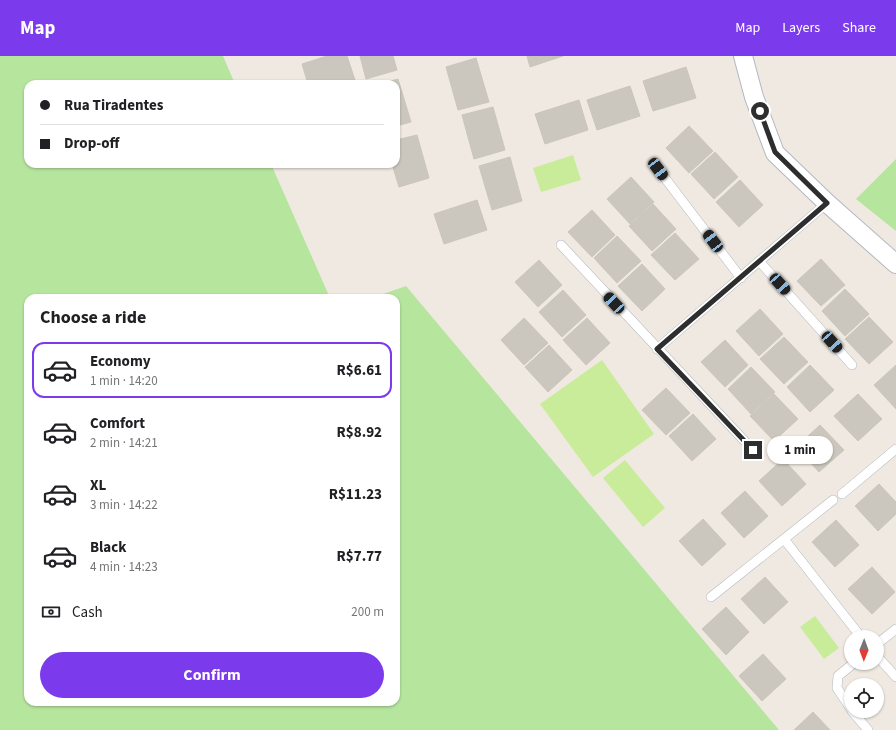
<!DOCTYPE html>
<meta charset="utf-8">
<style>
body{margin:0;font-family:"Source Sans 3",sans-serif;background:#f2f2f2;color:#202124;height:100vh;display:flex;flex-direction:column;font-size:15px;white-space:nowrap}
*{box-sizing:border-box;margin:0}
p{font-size:13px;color:#757577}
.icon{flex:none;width:22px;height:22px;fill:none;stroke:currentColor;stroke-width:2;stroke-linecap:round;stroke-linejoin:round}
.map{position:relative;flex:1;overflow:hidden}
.side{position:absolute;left:24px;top:238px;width:376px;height:412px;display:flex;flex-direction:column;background:#fff;border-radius:12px;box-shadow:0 1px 3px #0004}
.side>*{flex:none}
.top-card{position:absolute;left:24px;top:24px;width:376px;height:88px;border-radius:12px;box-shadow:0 1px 3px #0004;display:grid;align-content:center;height:88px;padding:0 16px;background:#fff}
.needle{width:26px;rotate:181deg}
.controls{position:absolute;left:844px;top:574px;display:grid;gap:8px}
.controls a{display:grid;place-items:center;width:40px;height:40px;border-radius:50%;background:#fff;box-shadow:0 1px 3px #0004;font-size:20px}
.end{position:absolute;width:18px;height:18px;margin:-9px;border:5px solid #2e2e2e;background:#fff;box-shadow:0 0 0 2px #fff}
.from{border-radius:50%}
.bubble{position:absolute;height:28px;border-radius:14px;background:#fff;box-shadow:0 1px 3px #0004;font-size:13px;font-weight:700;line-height:28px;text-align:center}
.car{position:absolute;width:12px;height:24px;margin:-12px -6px;border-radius:5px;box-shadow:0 0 3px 1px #0007;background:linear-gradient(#222 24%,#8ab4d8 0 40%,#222 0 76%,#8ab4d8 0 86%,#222 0)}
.top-card b{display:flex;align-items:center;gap:14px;height:38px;font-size:15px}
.top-card b+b{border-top:1px solid #e0e0e0}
.top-card i{width:10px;height:10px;background:#202124}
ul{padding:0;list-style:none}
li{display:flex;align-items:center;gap:12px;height:56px;margin:0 8px 6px;padding:0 8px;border:2px solid transparent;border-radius:12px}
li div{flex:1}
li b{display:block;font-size:15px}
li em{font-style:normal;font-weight:700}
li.selected{border-color:#7c3aed}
li>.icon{width:36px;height:36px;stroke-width:1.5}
h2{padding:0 16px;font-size:18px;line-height:48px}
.pay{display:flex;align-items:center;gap:10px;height:44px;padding:0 16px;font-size:15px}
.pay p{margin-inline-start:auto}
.primary-button{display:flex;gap:8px;margin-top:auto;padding:8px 16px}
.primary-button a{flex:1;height:46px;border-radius:24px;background:#7c3aed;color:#fff;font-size:16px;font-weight:700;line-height:46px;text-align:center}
header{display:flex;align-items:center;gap:24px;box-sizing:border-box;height:56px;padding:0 20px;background:#7c3aed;color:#fff}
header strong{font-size:19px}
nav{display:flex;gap:22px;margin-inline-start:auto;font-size:14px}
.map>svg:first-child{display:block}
</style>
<header>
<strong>Map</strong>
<nav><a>Map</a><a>Layers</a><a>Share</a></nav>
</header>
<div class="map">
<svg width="896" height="674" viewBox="0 0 896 674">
<rect width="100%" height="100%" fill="#efe9e1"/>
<!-- green -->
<path fill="#b6e59e" d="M0,0H223L235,28H28V108H271L330,242H28V646H396V242H372L406,230L779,674H0Z
M896,103V175L856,143Z"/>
<!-- pitch -->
<path fill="#c9ec9a" d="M573,99L581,124L541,136L533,112Z
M602,304L654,378L593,421L540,348Z
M625,404L665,452L643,471L603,422Z
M815,560L839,592L824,603L800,571Z"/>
<!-- building -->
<path fill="#cbc7bf" stroke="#cbc5ba" d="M327,0H347L355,24L344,28H308L302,8Z
M360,0H393L397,14L366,23Z
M527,0H563L530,11Z
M476,2L489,46L458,54L446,11Z
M686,11L696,42L653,55L643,25Z
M398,23L411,66L396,70V28H380Z
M630,30L640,60L597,74L587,44Z
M579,44L588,74L545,88L535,58Z
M493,51L505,94L474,103L462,59Z
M689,70L713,95L689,117L666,92Z
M417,79L429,122L399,131L392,108H396V84Z
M715,96L738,121L714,143L691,118Z
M510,101L522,145L492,154L479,110Z
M631,121L654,146L630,168L607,143Z
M740,124L763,149L739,171L716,146Z
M477,144L487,174L444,188L434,158Z
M653,148L676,173L652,195L629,170Z
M592,154L615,179L592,201L568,176Z
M675,177L699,203L675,224L651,199Z
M617,180L641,205L617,227L594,202Z
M821,203L845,229L821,250L797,225Z
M539,204L562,229L538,251L515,226Z
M642,208L665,233L642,255L618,230Z
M845,233L869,258L845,280L822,255Z
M563,234L586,259L562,281L539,256Z
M760,253L783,278L759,300L736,275Z
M869,261L893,286L869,308L845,283Z
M524,262L548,287L524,309L501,284Z
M587,262L610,287L586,309L563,284Z
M784,281L808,306L784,328L760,303Z
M725,284L748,309L725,331L701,306Z
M549,289L572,314L548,336L525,311Z
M810,309L834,334L810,356L787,331Z
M896,309V353L874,329Z
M751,311L775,336L751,358L728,333Z
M666,332L690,357L666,379L642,354Z
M774,338L798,363L774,385L750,360Z
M858,338L882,363L858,385L834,360Z
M693,358L716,383L692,405L669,380Z
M820,369L844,394L819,416L796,391Z
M783,403L806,428L782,450L759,425Z
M879,428L896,446V458L878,475L855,450Z
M745,435L768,460L744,482L721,457Z
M703,463L726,488L702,510L679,485Z
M836,464L859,489L835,511L812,486Z
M872,511L895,536L872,558L848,533Z
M765,521L788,546L764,568L741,543Z
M726,551L749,576L726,599L702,573Z
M763,598L786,623L762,645L739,620Z
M813,656L830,674H794Z"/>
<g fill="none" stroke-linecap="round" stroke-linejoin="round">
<defs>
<path id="service" d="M658,113L741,222
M561,189L753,394
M759,205L852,309
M657,293L827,147
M842,438L896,393
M784,483L861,581
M711,541L833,444
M877,588L896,573
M877,600L896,621
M851,653L837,632L838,620L854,607
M852,655L868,674"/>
<path id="minor" d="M743,0L754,41L775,97L827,147L896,208"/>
</defs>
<!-- service casing -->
<use href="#service" stroke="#b4b7c1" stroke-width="10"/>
<!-- minor casing -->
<use href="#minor" stroke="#b4b7c1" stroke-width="20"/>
<!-- service -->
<use href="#service" stroke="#fff" stroke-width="9"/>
<!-- minor -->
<use href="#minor" stroke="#fff" stroke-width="18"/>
</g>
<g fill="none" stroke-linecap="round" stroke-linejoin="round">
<!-- route -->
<path stroke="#2e2e2e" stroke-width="5" d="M753,394L657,293L827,147L775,96L760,55"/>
</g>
</svg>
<div class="controls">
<a><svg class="needle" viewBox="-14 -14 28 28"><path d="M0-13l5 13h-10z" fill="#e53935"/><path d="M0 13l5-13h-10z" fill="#757577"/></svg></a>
<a><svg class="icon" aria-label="locate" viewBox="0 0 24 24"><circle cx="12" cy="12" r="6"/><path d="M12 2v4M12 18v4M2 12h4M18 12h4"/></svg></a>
</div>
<i class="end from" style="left:760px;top:55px"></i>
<i class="end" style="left:753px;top:394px"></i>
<div class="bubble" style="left:767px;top:380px;width:66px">1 min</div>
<i class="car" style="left:658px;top:113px;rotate:143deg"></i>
<i class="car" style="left:713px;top:185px;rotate:323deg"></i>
<i class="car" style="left:780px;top:228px;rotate:138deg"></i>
<i class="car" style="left:614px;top:247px;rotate:317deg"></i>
<i class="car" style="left:832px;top:286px;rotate:138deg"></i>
<div class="top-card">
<b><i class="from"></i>Rua Tiradentes</b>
<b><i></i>Drop-off</b>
</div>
<section class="side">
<h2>Choose a ride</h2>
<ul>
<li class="selected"><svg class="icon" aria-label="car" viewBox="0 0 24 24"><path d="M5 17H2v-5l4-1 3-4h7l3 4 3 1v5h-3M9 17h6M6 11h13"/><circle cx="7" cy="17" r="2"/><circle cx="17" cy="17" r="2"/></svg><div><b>Economy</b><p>1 min · 14:20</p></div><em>R$6.61</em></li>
<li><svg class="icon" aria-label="car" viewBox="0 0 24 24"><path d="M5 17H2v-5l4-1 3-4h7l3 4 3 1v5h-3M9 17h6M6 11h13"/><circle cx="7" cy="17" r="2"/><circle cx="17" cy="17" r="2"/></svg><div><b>Comfort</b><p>2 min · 14:21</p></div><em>R$8.92</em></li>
<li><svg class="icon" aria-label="car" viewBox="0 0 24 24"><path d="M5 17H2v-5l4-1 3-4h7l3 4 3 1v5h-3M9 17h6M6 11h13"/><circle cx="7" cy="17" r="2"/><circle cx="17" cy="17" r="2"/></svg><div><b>XL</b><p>3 min · 14:22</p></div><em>R$11.23</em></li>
<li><svg class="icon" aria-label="car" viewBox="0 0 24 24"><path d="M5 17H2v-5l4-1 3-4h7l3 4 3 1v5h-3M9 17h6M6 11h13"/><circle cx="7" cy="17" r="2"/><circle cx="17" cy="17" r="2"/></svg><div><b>Black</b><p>4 min · 14:23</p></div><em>R$7.77</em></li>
</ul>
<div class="pay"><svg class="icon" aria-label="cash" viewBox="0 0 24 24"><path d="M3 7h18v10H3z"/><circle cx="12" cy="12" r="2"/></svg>Cash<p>200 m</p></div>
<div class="primary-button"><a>Confirm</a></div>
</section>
</div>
